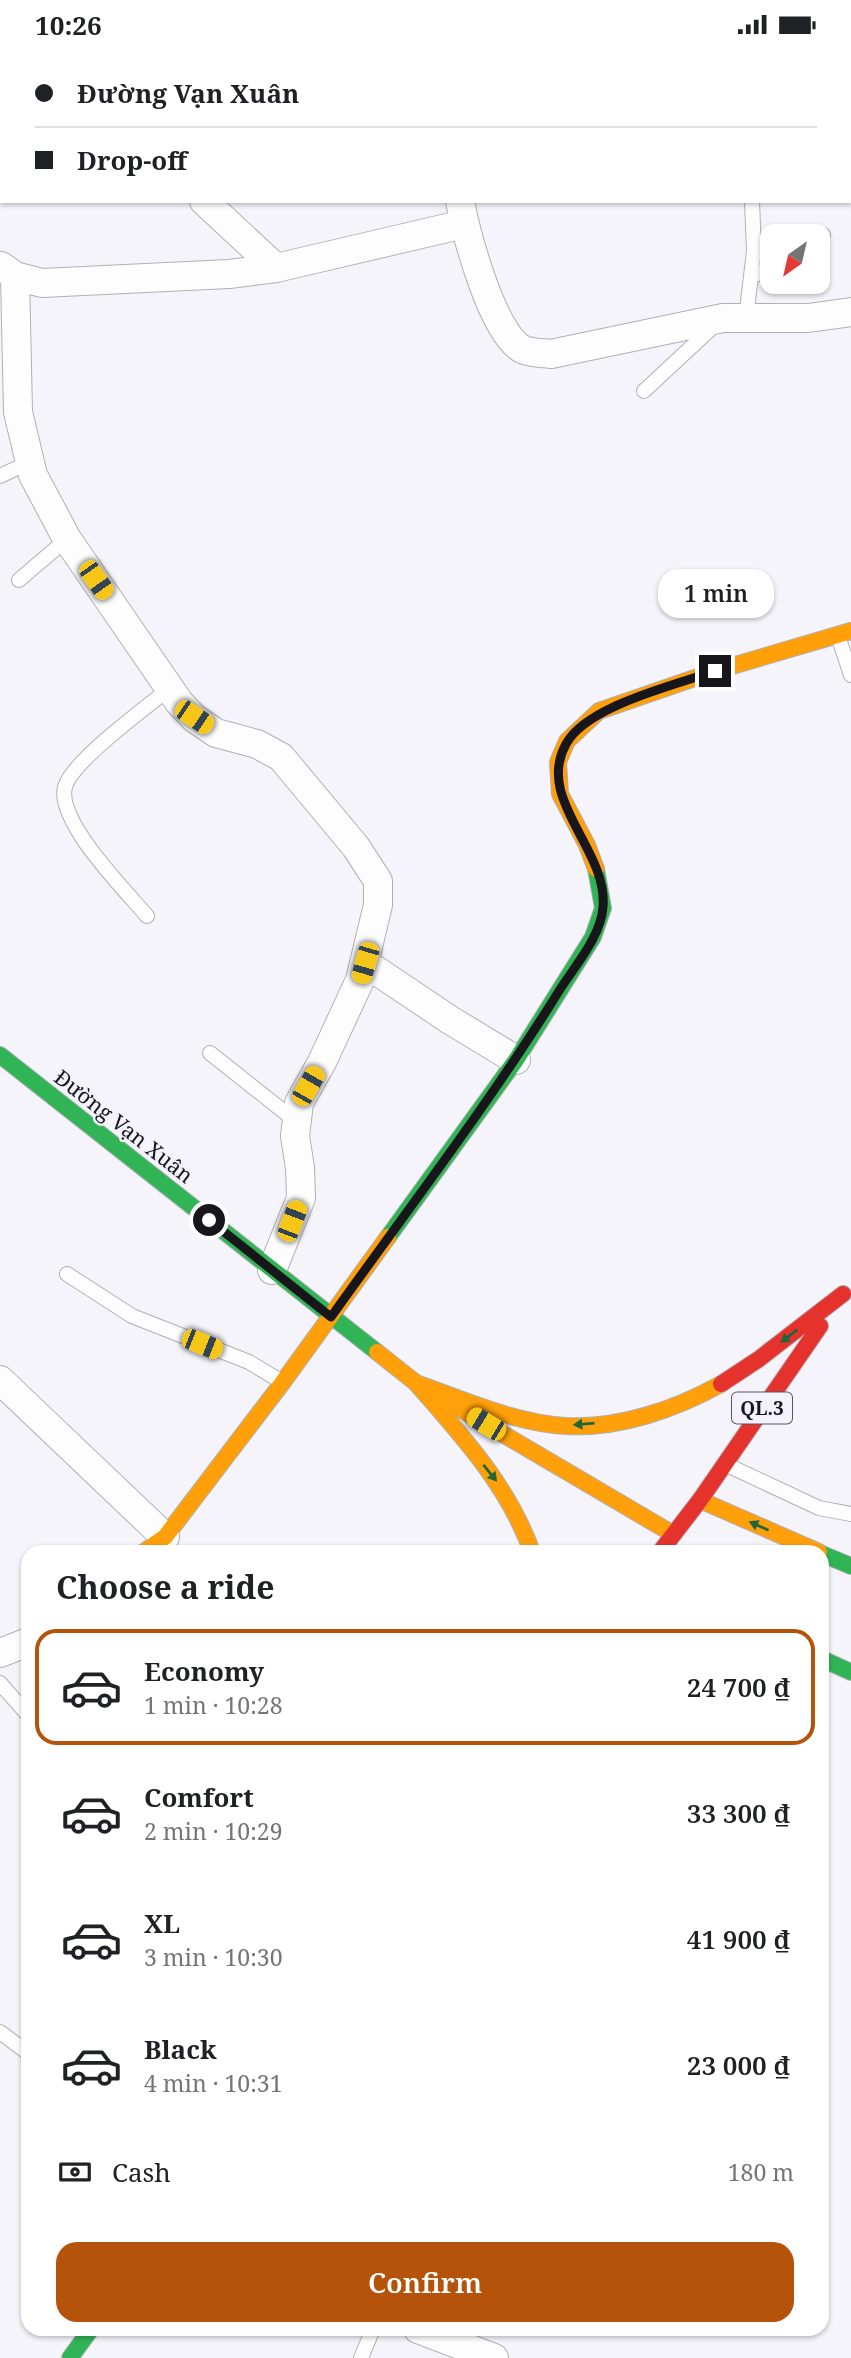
<!DOCTYPE html>
<meta charset="utf-8">
<style>
body{margin:0;font-family:"Noto Serif",serif;background:#f2f2f2;color:#202124;height:100vh;display:flex;flex-direction:column;font-size:26px;white-space:nowrap}
*{box-sizing:border-box;margin:0}
p{font-size:23px;color:#757577}
.icon{flex:none;width:38px;height:38px;fill:none;stroke:currentColor;stroke-width:2;stroke-linecap:round;stroke-linejoin:round}
.map{position:relative;flex:1;overflow:hidden}
.side{position:absolute;left:21px;top:1496px;width:808px;height:791px;display:flex;flex-direction:column;background:#fff;border-radius:21px;box-shadow:0 2px 5px #0004}
.side>*{flex:none}
.banner{position:absolute;left:0px;top:0px;width:852px;height:154px;box-shadow:0 2px 5px #0004;display:grid;align-content:center;height:154px;padding:0 35px;background:#fff}
.needle{width:46px;rotate:214deg}
.tools{position:absolute;left:760px;top:175px;display:grid;gap:14px}
.tools a{display:grid;place-items:center;width:70px;height:70px;border-radius:14px;background:#fff;box-shadow:0 2px 5px #0004;font-size:35px}
.end{position:absolute;width:32px;height:32px;margin:-16px;border:9px solid #17161a;background:#fff;box-shadow:0 0 0 4px #fff}
.from{border-radius:50%}
.bubble{position:absolute;height:49px;border-radius:21px;background:#fff;box-shadow:0 2px 5px #0004;font-size:23px;font-weight:600;line-height:49px;text-align:center}
.car{position:absolute;width:21px;height:42px;margin:-21px -10px;border-radius:9px;box-shadow:0 0 5px 2px #0007;background:linear-gradient(#f5c518 24%,#345 0 40%,#f5c518 0 76%,#345 0 86%,#f5c518 0)}
.banner b{display:flex;align-items:center;gap:24px;height:66px;font-size:26px}
.banner b+b{border-top:2px solid #e0e0e0}
.banner i{width:18px;height:18px;background:#202124}
ul{padding:0;list-style:none}
li{display:flex;align-items:center;gap:21px;height:116px;margin:0 14px 10px;padding:0 21px;border:4px solid transparent;border-radius:21px}
li div{flex:1}
li b{display:block;font-size:26px}
li em{font-style:normal;font-weight:600}
li.current{border-color:#b45309}
li>.icon{width:63px;height:63px;stroke-width:1.5}
h2{padding:0 35px;font-size:32px;line-height:84px}
.pay{display:flex;align-items:center;gap:18px;height:77px;padding:0 35px;font-size:26px}
.pay p{margin-inline-start:auto}
.action{display:flex;gap:14px;margin-top:auto;padding:14px 35px}
.action a{flex:1;height:80px;border-radius:21px;background:#b45309;color:#fff;font-size:28px;font-weight:600;line-height:80px;text-align:center}
.status{display:flex;justify-content:space-between;align-items:center;height:49px;padding:0 35px;background:#fff;direction:ltr}
.status svg{height:19px;fill:currentColor}
.map>svg:first-child{display:block}
</style>
<div class="status"><b>10:26</b><svg viewBox="0 0 49 12"><path d="M0 12V9h3v3zM5 12V6h3v6zM10 12V3h3v9zM15 12V0h3v12zM26 1h20v11H26zM47 4h2v5h-2z"/></svg></div>
<div class="map">
<svg width="851" height="2309" viewBox="0 0 851 2309">
<rect width="100%" height="100%" fill="#f5f4fa"/>
<g fill="none" stroke-linecap="round" stroke-linejoin="round">
<defs>
<path id="lane" d="M761,2L762,0
M817,190L823,186
M751,228L772,218
M746,269L754,202L752,152
M644,342L716,275
M0,427L30,413
M19,531L67,490
M838,587L851,626
M147,867C125,841 56,772 65,738C71,713 148,657 170,639
M210,1004L297,1073
M67,1225L132,1267L249,1313L282,1333
M725,1415L819,1459L851,1465
M0,1634L28,1666
M0,1983L28,2004
M361,2309L373,2280"/>
<path id="street" d="M109,0L110,2
M441,0V2
M204,152L276,219
M460,152C466,184 493,288 524,301C532,304 543,304 551,305L723,269H808L851,263
M1,217L15,227L42,234L229,225L276,219L464,175
M15,227L18,363L33,426L67,490L179,653L194,669L216,684L257,695L281,708L356,798L378,832V856L360,931L322,1013L299,1054L295,1087L300,1119L301,1149L272,1221
M365,914L450,971L516,1011
M0,1331L165,1488
M0,1604L28,1593
M418,2280L494,2309"/>
<path id="fast" d="M0,1006L377,1303
M388,1188L516,1011L593,888L603,859L596,820
M822,1505L851,1517
M822,1610L851,1623
M70,2309L91,2280"/>
<path id="slow" d="M596,820L587,796L560,745L558,713L567,692L599,662L715,622L851,582
M377,1303L416,1334L673,1485
M416,1334C464,1351 515,1374 566,1377C619,1380 676,1360 721,1335
M416,1334C462,1387 508,1436 532,1503
M700,1451L819,1503
M144,1503L165,1488L283,1333L388,1188"/>
<path id="jam" d="M721,1335L759,1310L843,1245
M660,1503L700,1451L820,1277"/>
</defs>
<!-- lane casing -->
<use href="#lane" stroke="#b0b0b4" stroke-width="16"/>
<!-- street casing -->
<use href="#street" stroke="#b0b0b4" stroke-width="30"/>
<!-- fast casing -->
<use href="#fast" stroke="#b0b0b4" stroke-width="18"/>
<!-- slow casing -->
<use href="#slow" stroke="#b0b0b4" stroke-width="18"/>
<!-- jam casing -->
<use href="#jam" stroke="#b0b0b4" stroke-width="18"/>
<!-- lane -->
<use href="#lane" stroke="#fefdfe" stroke-width="14"/>
<!-- street -->
<use href="#street" stroke="#fefdfe" stroke-width="28"/>
<!-- fast -->
<use href="#fast" stroke="#30b455" stroke-width="16"/>
<!-- slow -->
<use href="#slow" stroke="#ff9f0a" stroke-width="16"/>
<!-- jam -->
<use href="#jam" stroke="#e5322d" stroke-width="16"/>
</g>
<!-- one-way arrows -->
<defs><path id="oneway-solid" d="M-6-.8H1V-3.2L6.5 0L1 3.2V.8H-6Z" transform="scale(1.75)"/></defs>
<g fill="#246538">
<use href="#oneway-solid" transform="translate(789 1287) rotate(142)"/>
<use href="#oneway-solid" transform="translate(584 1375) rotate(175)"/>
<use href="#oneway-solid" transform="translate(490 1424) rotate(51)"/>
<use href="#oneway-solid" transform="translate(759 1477) rotate(-156)"/>
</g>
<g fill="none" stroke-linecap="round" stroke-linejoin="round">
<!-- route -->
<path stroke="#17161a" stroke-width="9" d="M209,1171L331,1268C408,1160 489,1055 559,942C574,918 601,888 603,858C608,800 535,751 566,695C586,657 675,636 715,622"/>
</g>
<g text-anchor="middle" dominant-baseline="central" stroke-width="5" stroke-linejoin="round" paint-order="stroke">
<!-- shield labels -->
<rect fill="#f3f2fc" stroke="#59585e" stroke-width="2" x="732" y="1343.5" width="60" height="31" rx="5"/>
<g font-size="19" font-weight="bold" fill="#17161a">
<text x="762" y="1359">QL.3</text>
</g>
<!-- street labels -->
<g font-size="21" fill="#17161a" stroke="#f3f2fc">
<text transform="translate(124 1077) rotate(38)">Đường Vạn Xuân</text>
</g>
</g>
</svg>
<div class="tools">
<a><svg class="needle" viewBox="-14 -14 28 28"><path d="M0-13l5 13h-10z" fill="#e53935"/><path d="M0 13l5-13h-10z" fill="#757577"/></svg></a>
</div>
<i class="end from" style="left:209px;top:1171px"></i>
<i class="end" style="left:715px;top:622px"></i>
<div class="bubble" style="left:658px;top:520px;width:116px">1 min</div>
<i class="car" style="left:96px;top:531px;rotate:145deg"></i>
<i class="car" style="left:194px;top:668px;rotate:124deg"></i>
<i class="car" style="left:365px;top:914px;rotate:196deg"></i>
<i class="car" style="left:308px;top:1037px;rotate:30deg"></i>
<i class="car" style="left:292px;top:1172px;rotate:21deg"></i>
<i class="car" style="left:202px;top:1295px;rotate:112deg"></i>
<i class="car" style="left:486px;top:1375px;rotate:301deg"></i>
<div class="banner">
<b><i class="from"></i>Đường Vạn Xuân</b>
<b><i></i>Drop-off</b>
</div>
<section class="side">
<h2>Choose a ride</h2>
<ul>
<li class="current"><svg class="icon" aria-label="car" viewBox="0 0 24 24"><path d="M5 17H2v-5l4-1 3-4h7l3 4 3 1v5h-3M9 17h6M6 11h13"/><circle cx="7" cy="17" r="2"/><circle cx="17" cy="17" r="2"/></svg><div><b>Economy</b><p>1 min · 10:28</p></div><em>24 700 ₫</em></li>
<li><svg class="icon" aria-label="car" viewBox="0 0 24 24"><path d="M5 17H2v-5l4-1 3-4h7l3 4 3 1v5h-3M9 17h6M6 11h13"/><circle cx="7" cy="17" r="2"/><circle cx="17" cy="17" r="2"/></svg><div><b>Comfort</b><p>2 min · 10:29</p></div><em>33 300 ₫</em></li>
<li><svg class="icon" aria-label="car" viewBox="0 0 24 24"><path d="M5 17H2v-5l4-1 3-4h7l3 4 3 1v5h-3M9 17h6M6 11h13"/><circle cx="7" cy="17" r="2"/><circle cx="17" cy="17" r="2"/></svg><div><b>XL</b><p>3 min · 10:30</p></div><em>41 900 ₫</em></li>
<li><svg class="icon" aria-label="car" viewBox="0 0 24 24"><path d="M5 17H2v-5l4-1 3-4h7l3 4 3 1v5h-3M9 17h6M6 11h13"/><circle cx="7" cy="17" r="2"/><circle cx="17" cy="17" r="2"/></svg><div><b>Black</b><p>4 min · 10:31</p></div><em>23 000 ₫</em></li>
</ul>
<div class="pay"><svg class="icon" aria-label="cash" viewBox="0 0 24 24"><path d="M3 7h18v10H3z"/><circle cx="12" cy="12" r="2"/></svg>Cash<p>180 m</p></div>
<div class="action"><a>Confirm</a></div>
</section>
</div>
